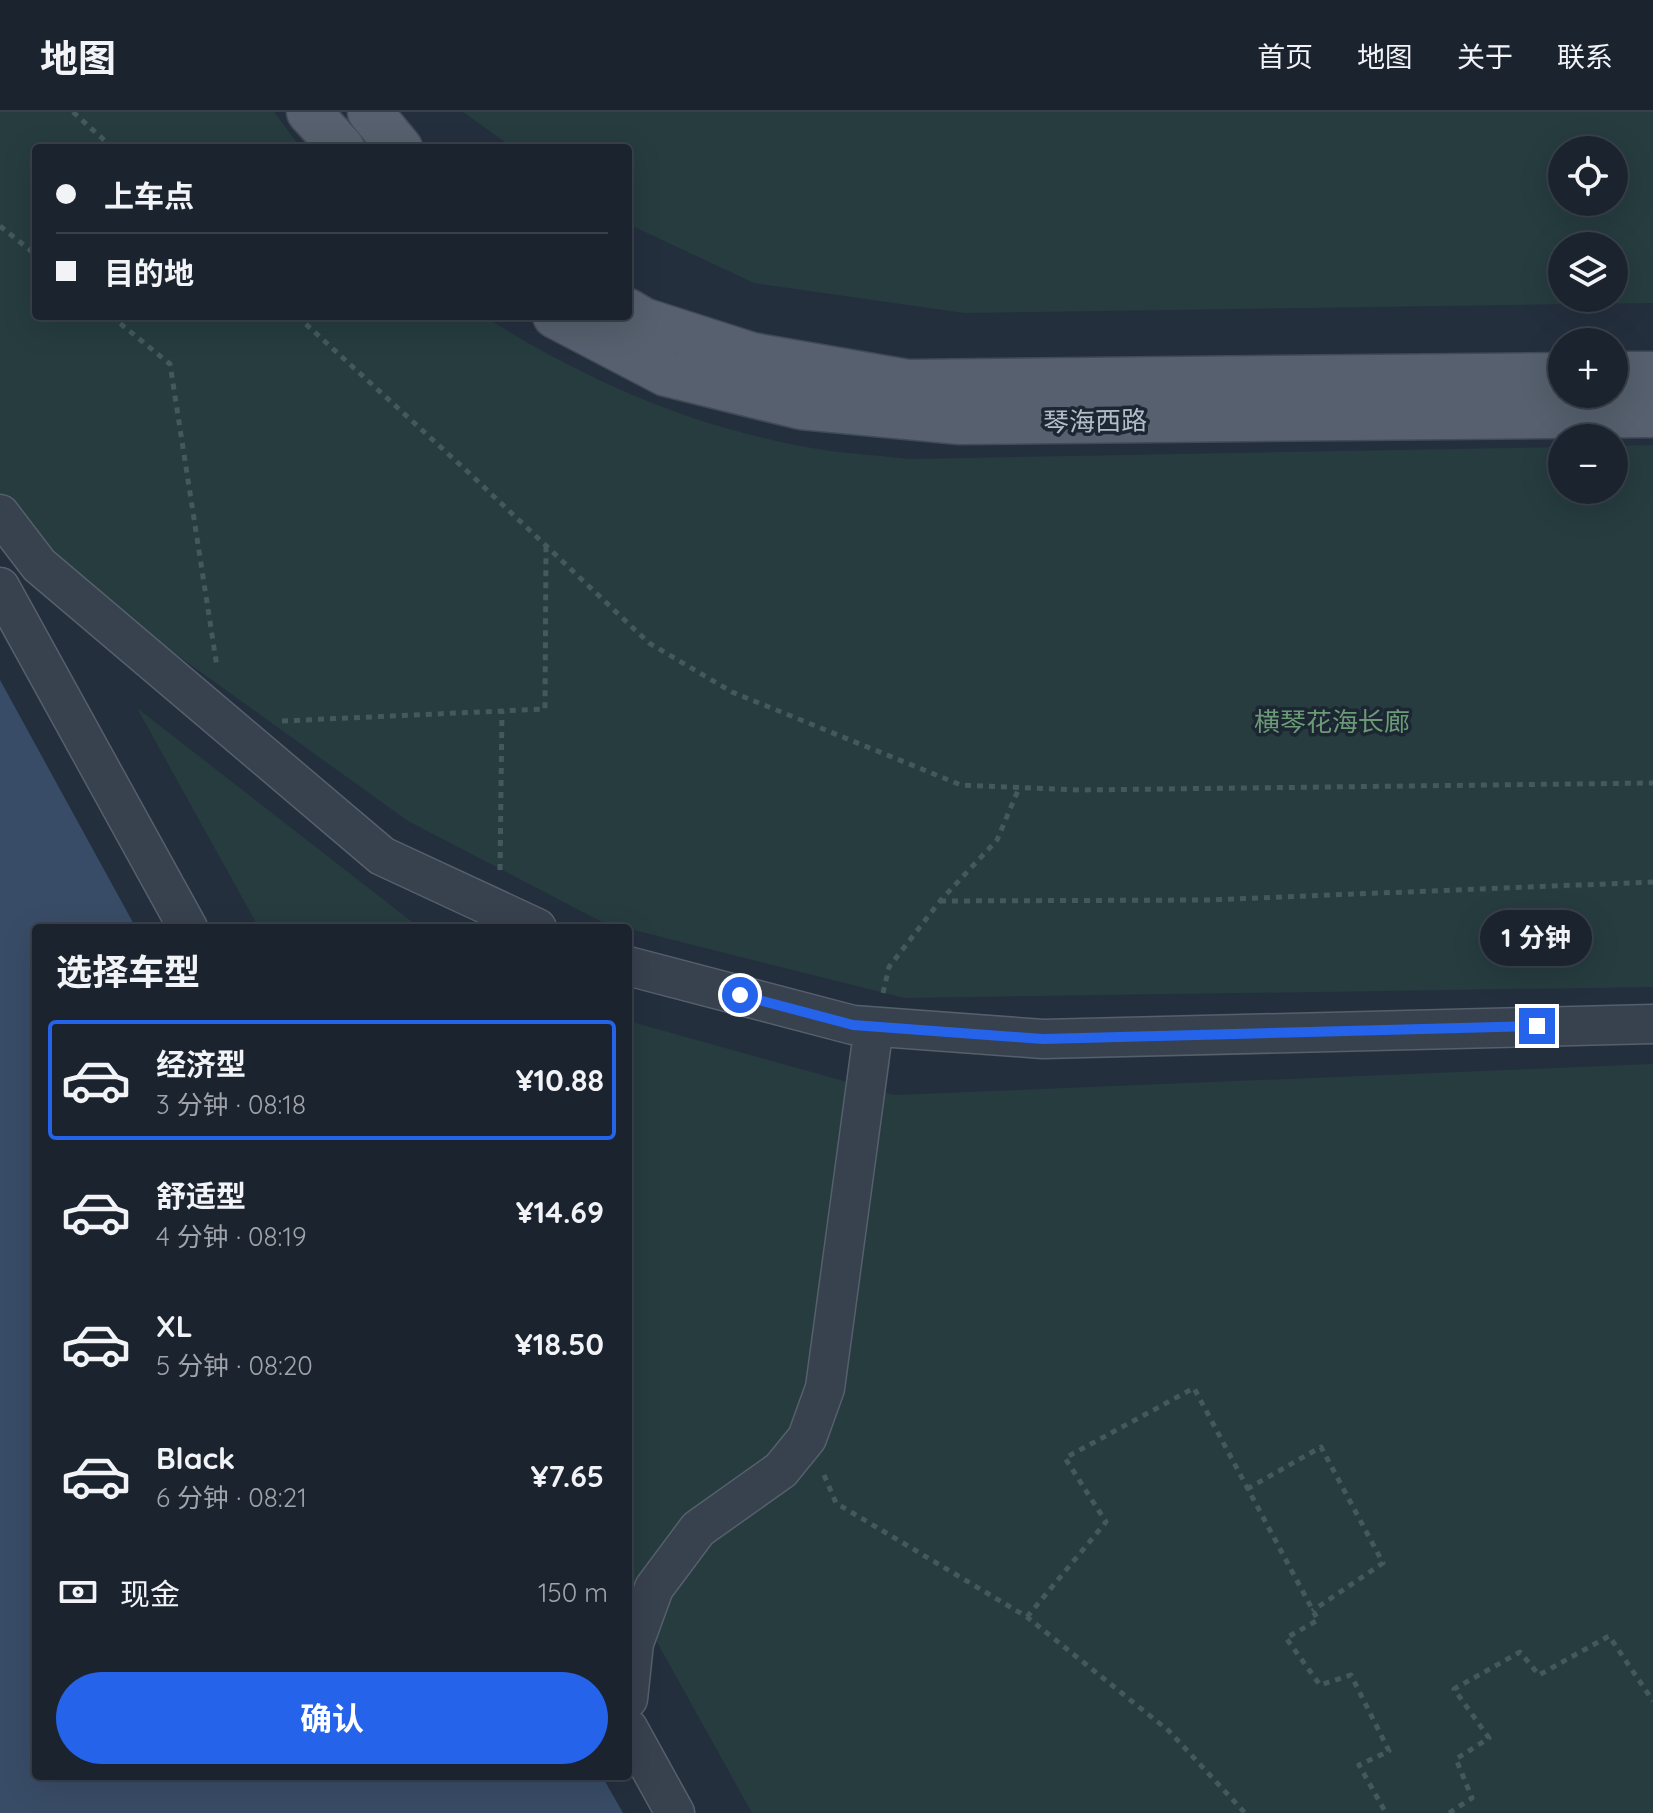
<!DOCTYPE html>
<html lang="zh">
<meta charset="utf-8">
<style>
body{margin:0;font-family:Quicksand,"Noto Sans SC",sans-serif;background:#282f3a;color:#f1f3f6;height:100vh;display:flex;flex-direction:column;font-size:30px;white-space:nowrap}
*{box-sizing:border-box;margin:0}
p{font-size:26px;color:#a0a4aa}
.icon{flex:none;width:44px;height:44px;fill:none;stroke:currentColor;stroke-width:2;stroke-linecap:round;stroke-linejoin:round}
.map{position:relative;flex:1;overflow:hidden}
.drawer{position:absolute;left:32px;top:812px;width:600px;height:856px;display:flex;flex-direction:column;background:#1b232e;border-radius:8px;box-shadow:0 8px 32px #0002,0 0 0 2px #39404a}
.drawer>*{flex:none}
.hud{position:absolute;left:32px;top:32px;width:600px;height:176px;border-radius:8px;box-shadow:0 8px 32px #0002,0 0 0 2px #39404a;display:grid;align-content:center;height:176px;padding:0 24px;background:#1b232e}
.buttons{position:absolute;left:1548px;top:24px;display:grid;gap:16px}
.buttons a{display:grid;place-items:center;width:80px;height:80px;border-radius:50%;background:#1b232e;box-shadow:0 8px 32px #0002,0 0 0 2px #39404a;font-size:40px}
.end{position:absolute;width:36px;height:36px;margin:-18px;border:10px solid #2563eb;background:#fff;box-shadow:0 0 0 4px #fff}
.from{border-radius:50%}
.bubble{position:absolute;height:56px;border-radius:28px;background:#1b232e;box-shadow:0 8px 32px #0002,0 0 0 2px #39404a;font-size:26px;font-weight:700;line-height:56px;text-align:center}
.hud b{display:flex;align-items:center;gap:28px;height:76px;font-size:30px}
.hud b+b{border-top:2px solid #39404a}
.hud i{width:20px;height:20px;background:#f1f3f6}
ul{padding:0;list-style:none}
li{display:flex;align-items:center;gap:24px;height:120px;margin:0 16px 12px;padding:0 8px;border:4px solid transparent;border-radius:8px}
li div{flex:1}
li b{display:block;font-size:30px}
li em{font-style:normal;font-weight:700}
li.on{border-color:#2563eb}
li>.icon{width:72px;height:72px;stroke-width:1.5}
h2{padding:0 24px;font-size:36px;line-height:96px}
.pay{display:flex;align-items:center;gap:20px;height:88px;padding:0 24px;font-size:30px}
.pay p{margin-inline-start:auto}
.cta{display:flex;gap:16px;margin-top:auto;padding:16px 24px}
.cta a{flex:1;height:92px;border-radius:48px;background:#2563eb;color:#fff;font-size:32px;font-weight:700;line-height:92px;text-align:center}
header{display:flex;align-items:center;gap:48px;box-sizing:border-box;height:112px;padding:0 40px;background:#1b232e;border-bottom:2px solid #39404a}
header strong{font-size:38px}
nav{display:flex;gap:44px;margin-inline-start:auto;font-size:28px}
.map>svg:first-child{display:block}
</style>
<header>
<strong>地图</strong>
<nav><a>首页</a><a>地图</a><a>关于</a><a>联系</a></nav>
</header>
<div class="map">
<svg width="1653" height="1701" viewBox="0 0 1653 1701">
<rect width="100%" height="100%" fill="#242f3e"/>
<!-- green -->
<path fill="#263c3f" fill-rule="evenodd" d="M0,0H274L301,36H36V204H484C586,269 692,315 812,336C844,342 877,343 910,347L1562,335V378H1614V334L1653,333V875L905,886L602,810L408,709L21,431L0,391Z
M463,0H1653V191L964,201L754,171L628,112V36H513ZM1562,38H1614V90H1562ZM1562,134H1614V186H1562Z
M137,596L420,816H259Z
M628,909L894,983L1653,952V1701H752L628,1478Z"/>
<!-- water -->
<path fill="#394c67" d="M0,568L136,816H36V1664H602L623,1701H0Z"/>
<g fill="none" stroke-linecap="round" stroke-linejoin="round">
<defs>
<path id="minor" d="M0,402L39,453L382,744L537,816
M0,475L188,816
M628,854L853,913L1043,927L1653,912
M628,1587L634,1531L654,1476L698,1417L781,1358L807,1326L825,1276L873,921
M628,1616L675,1701"/>
<path id="major" d="M309,0L342,36
M370,0L400,36
M628,199L643,208L752,243L907,270L1562,263
M555,204L666,262L801,295L960,310L1653,303
M1614,262H1653"/>
</defs>
<!-- minor casing -->
<use href="#minor" stroke="#565f6c" stroke-width="41"/>
<!-- major casing -->
<use href="#major" stroke="#414a57" stroke-width="47"/>
<!-- path -->
<path stroke="#44595c" stroke-width="5" stroke-dasharray="6 6" stroke-linecap="butt" d="M73,0L113,36
M0,114L36,143
M111,204L170,252L217,555
M297,204L468,360L649,531L732,580L961,673L1080,678L1653,671
M282,609L545,597L546,434
M500,758L502,599
M940,789L1207,788L1653,770
M883,881L889,855L940,789L997,728L1019,676
M824,1363L836,1391L1027,1505L1169,1619L1245,1701
M1247,1377L1321,1335L1383,1451L1312,1499
M1027,1505L1106,1410L1065,1346L1194,1276L1318,1508L1286,1526L1320,1573L1351,1563L1389,1639L1359,1653L1386,1701
M1449,1701L1472,1686L1456,1647L1489,1626L1454,1577L1520,1540L1539,1563L1609,1524L1653,1589"/>
<!-- minor -->
<use href="#minor" stroke="#38414e" stroke-width="38"/>
<!-- major -->
<use href="#major" stroke="#56606e" stroke-width="44"/>
</g>
<g fill="none" stroke-linecap="round" stroke-linejoin="round">
<!-- route -->
<path stroke="#2563eb" stroke-width="10" d="M740,883L853,913L1043,927L1537,914"/>
</g>
<g text-anchor="middle" dominant-baseline="central" stroke-width="7" stroke-linejoin="round" paint-order="stroke">
<!-- street labels -->
<g font-size="26" fill="#b4bcc9" stroke="#1d2633">
<text transform="translate(1095 309) rotate(-1)">琴海西路</text>
</g>
<!-- park labels -->
<g font-size="26" fill="#6b9a76" stroke="#1d2633">
<text x="1332" y="609">横琴花海长廊</text>
</g>
</g>
</svg>
<div class="buttons">
<a><svg class="icon" aria-label="locate" viewBox="0 0 24 24"><circle cx="12" cy="12" r="6"/><path d="M12 2v4M12 18v4M2 12h4M18 12h4"/></svg></a>
<a><svg class="icon" aria-label="layers" viewBox="0 0 24 24"><path d="M12 4l9 5-9 5-9-5zM3 14l9 5 9-5"/></svg></a>
<a>+</a>
<a>−</a>
</div>
<i class="end from" style="left:740px;top:883px"></i>
<i class="end" style="left:1537px;top:914px"></i>
<div class="bubble" style="left:1480px;top:798px;width:112px">1 分钟</div>
<div class="hud">
<b><i class="from"></i>上车点</b>
<b><i></i>目的地</b>
</div>
<section class="drawer">
<h2>选择车型</h2>
<ul>
<li class="on"><svg class="icon" aria-label="car" viewBox="0 0 24 24"><path d="M5 17H2v-5l4-1 3-4h7l3 4 3 1v5h-3M9 17h6M6 11h13"/><circle cx="7" cy="17" r="2"/><circle cx="17" cy="17" r="2"/></svg><div><b>经济型</b><p>3 分钟 · 08:18</p></div><em>¥10.88</em></li>
<li><svg class="icon" aria-label="car" viewBox="0 0 24 24"><path d="M5 17H2v-5l4-1 3-4h7l3 4 3 1v5h-3M9 17h6M6 11h13"/><circle cx="7" cy="17" r="2"/><circle cx="17" cy="17" r="2"/></svg><div><b>舒适型</b><p>4 分钟 · 08:19</p></div><em>¥14.69</em></li>
<li><svg class="icon" aria-label="car" viewBox="0 0 24 24"><path d="M5 17H2v-5l4-1 3-4h7l3 4 3 1v5h-3M9 17h6M6 11h13"/><circle cx="7" cy="17" r="2"/><circle cx="17" cy="17" r="2"/></svg><div><b>XL</b><p>5 分钟 · 08:20</p></div><em>¥18.50</em></li>
<li><svg class="icon" aria-label="car" viewBox="0 0 24 24"><path d="M5 17H2v-5l4-1 3-4h7l3 4 3 1v5h-3M9 17h6M6 11h13"/><circle cx="7" cy="17" r="2"/><circle cx="17" cy="17" r="2"/></svg><div><b>Black</b><p>6 分钟 · 08:21</p></div><em>¥7.65</em></li>
</ul>
<div class="pay"><svg class="icon" aria-label="cash" viewBox="0 0 24 24"><path d="M3 7h18v10H3z"/><circle cx="12" cy="12" r="2"/></svg>现金<p>150 m</p></div>
<div class="cta"><a>确认</a></div>
</section>
</div>
